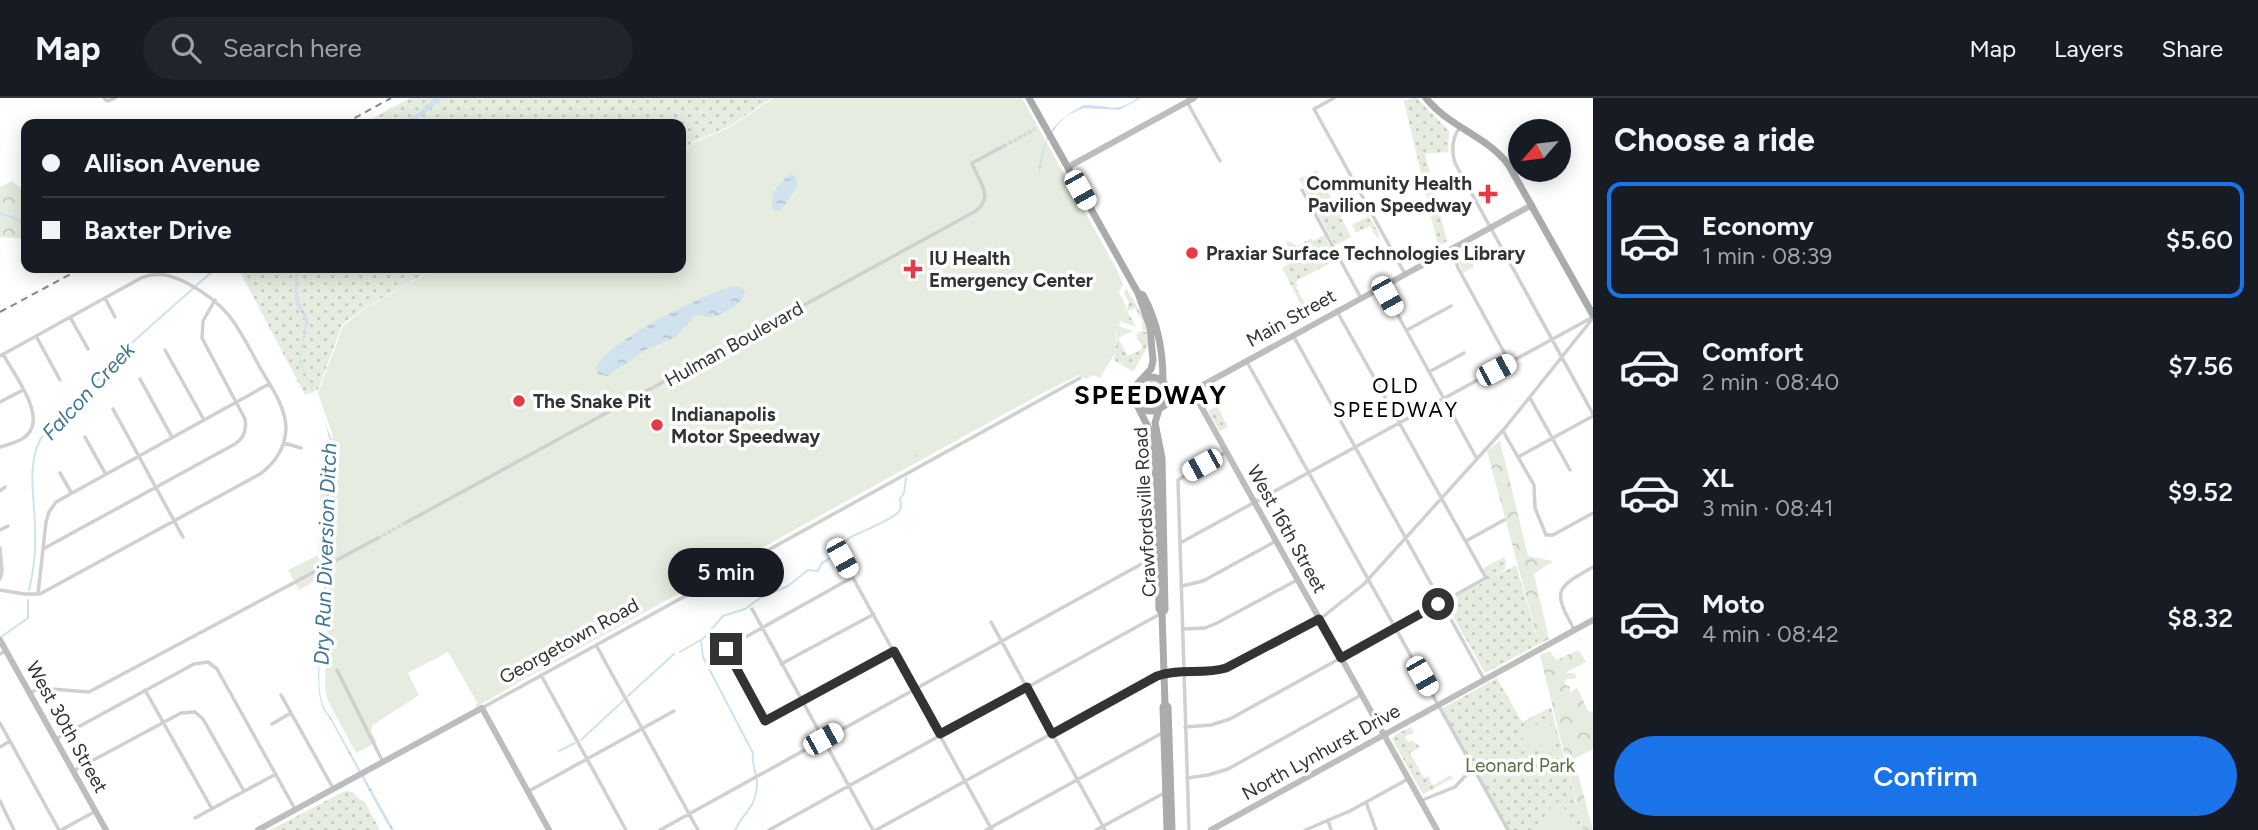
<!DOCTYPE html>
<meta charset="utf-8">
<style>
body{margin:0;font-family:Figtree,sans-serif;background:#20242c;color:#f1f3f6;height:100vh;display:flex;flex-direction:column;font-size:26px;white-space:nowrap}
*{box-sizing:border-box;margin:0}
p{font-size:23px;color:#9ea1a6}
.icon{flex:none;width:38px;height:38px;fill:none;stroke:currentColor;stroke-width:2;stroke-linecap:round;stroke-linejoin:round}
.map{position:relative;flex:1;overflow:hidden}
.panel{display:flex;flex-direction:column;background:#171b24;width:665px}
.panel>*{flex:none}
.banner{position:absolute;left:21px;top:21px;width:665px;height:154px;border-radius:14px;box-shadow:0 4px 18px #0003;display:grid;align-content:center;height:154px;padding:0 21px;background:#171b24}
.needle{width:46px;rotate:242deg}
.tools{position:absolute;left:1508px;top:21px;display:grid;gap:14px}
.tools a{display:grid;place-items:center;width:63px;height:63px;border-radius:50%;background:#171b24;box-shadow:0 4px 18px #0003;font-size:35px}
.end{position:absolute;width:32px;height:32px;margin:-16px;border:9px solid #333;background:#fff;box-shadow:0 0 0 4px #fff}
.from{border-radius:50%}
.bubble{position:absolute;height:49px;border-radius:24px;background:#171b24;box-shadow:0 4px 18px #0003;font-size:23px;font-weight:600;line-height:49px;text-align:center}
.car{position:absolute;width:21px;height:42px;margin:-21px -10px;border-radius:9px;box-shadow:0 0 5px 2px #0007;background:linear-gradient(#fff 24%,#345 0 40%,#fff 0 76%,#345 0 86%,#fff 0)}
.banner b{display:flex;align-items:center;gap:24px;height:66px;font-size:26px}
.banner b+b{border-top:2px solid #363941}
.banner i{width:18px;height:18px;background:#f1f3f6}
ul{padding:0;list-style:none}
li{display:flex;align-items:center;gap:21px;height:116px;margin:0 14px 10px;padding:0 7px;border:4px solid transparent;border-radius:14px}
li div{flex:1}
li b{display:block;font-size:26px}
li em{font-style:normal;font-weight:600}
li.selected{border-color:#1a73e8}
li>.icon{width:63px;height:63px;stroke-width:1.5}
h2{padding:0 21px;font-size:32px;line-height:84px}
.action{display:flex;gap:14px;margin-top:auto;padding:14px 21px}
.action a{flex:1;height:80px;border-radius:42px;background:#1a73e8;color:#fff;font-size:28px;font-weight:600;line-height:80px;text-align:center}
header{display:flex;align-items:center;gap:42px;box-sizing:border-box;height:98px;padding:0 35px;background:#171b24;border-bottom:2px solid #363941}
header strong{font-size:33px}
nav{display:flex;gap:38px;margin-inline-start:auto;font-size:24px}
.search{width:490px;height:63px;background:#20242c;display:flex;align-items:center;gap:18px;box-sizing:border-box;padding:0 24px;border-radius:38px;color:#9ea1a6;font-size:26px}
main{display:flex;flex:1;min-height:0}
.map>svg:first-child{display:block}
</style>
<header>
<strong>Map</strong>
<div class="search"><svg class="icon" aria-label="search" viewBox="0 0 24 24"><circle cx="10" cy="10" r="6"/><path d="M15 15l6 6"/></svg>Search here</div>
<nav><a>Map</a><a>Layers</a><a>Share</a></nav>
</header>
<main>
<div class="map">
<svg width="1593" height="732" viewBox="0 0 1593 732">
<defs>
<pattern id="grass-dots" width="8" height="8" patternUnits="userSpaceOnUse" patternTransform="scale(1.75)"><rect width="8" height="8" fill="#e6ecdf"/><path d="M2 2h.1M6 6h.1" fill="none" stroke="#c6cbc0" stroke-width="1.8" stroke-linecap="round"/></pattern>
<pattern id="forest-crowns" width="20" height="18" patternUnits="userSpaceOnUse" patternTransform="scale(1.75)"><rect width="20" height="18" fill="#e6ecdf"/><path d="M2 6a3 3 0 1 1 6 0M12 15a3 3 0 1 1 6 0" fill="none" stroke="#c6cbc0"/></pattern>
<pattern id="water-ripples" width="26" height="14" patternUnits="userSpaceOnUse" patternTransform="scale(1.75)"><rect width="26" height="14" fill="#cfe2ee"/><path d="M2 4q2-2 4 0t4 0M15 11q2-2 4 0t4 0" fill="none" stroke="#b2c2cd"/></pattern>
</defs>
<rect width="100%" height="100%" fill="#fff"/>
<!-- grass -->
<path fill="url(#grass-dots)" d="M410,0H772L728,29L693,44L681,54V26H362Z
M1413,0H1417L1449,33L1448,54L1425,56L1447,143L1438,148L1404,3Z
M1317,72L1351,139L1335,147L1299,81Z
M1369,118L1380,138L1377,140L1370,128L1356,135L1352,127Z
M1324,137L1333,154L1325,158L1329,166L1296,183L1298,188L1296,189L1308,211L1317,206L1320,211L1331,207L1310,218L1308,215L1306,216L1282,170L1295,162L1286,145L1288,143L1297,148L1312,140L1313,143Z
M1466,150L1474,169L1463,175L1456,155Z
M238,170H435L363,211L342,227L318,292L305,297Z
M1126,190L1147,225L1148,233L1142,232L1143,224L1135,210L1127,213L1136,229L1120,223L1129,205L1124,195Z
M1118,228L1132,233L1118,240L1128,258L1143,250L1136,237L1140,233L1147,234L1148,248L1133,274L1114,262Z
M1134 296a17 17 0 1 1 34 0a17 17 0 1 1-34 0Z
M1217,308L1228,329L1220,333L1208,313Z
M1504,459L1506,464L1505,471L1490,480L1516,467L1539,546L1485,575L1445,504L1488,482L1483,470Z
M1497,580L1522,624L1551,609L1583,732H1508L1441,611Z
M1411,629L1414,635L1405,638L1408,644L1412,642L1420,649L1410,655L1424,680L1429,678L1431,686L1434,687L1450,677L1453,680L1423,696L1392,641L1396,636Z
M345,693L353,694L358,700L365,704L380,732H270Z"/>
<!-- forest -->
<path fill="url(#forest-crowns)" d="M622,17H626L628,26L595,25L597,21L604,23L606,19L619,20Z
M12,83L26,94V141L0,139V89Z
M1500,343L1528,458L1553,463L1534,476L1549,541L1539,546L1487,353Z
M1579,552L1586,564L1565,575H1574L1577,579L1574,581H1566L1565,586L1570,589V595L1577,589L1588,613L1593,614V651L1574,661L1593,732H1583L1540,557L1550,553L1556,562Z"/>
<!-- garden -->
<path fill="#e6ecdf" d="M774,0H1022L1117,172L1123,186L1119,194L1126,208L1116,235L1115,255L1100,280L1094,277L1086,281L1079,277L1039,297L531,577L475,610L477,604L448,554L408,575L419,597L373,627L371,633L377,644L356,655L327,601L325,587L329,482H317L299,492L288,472L318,457L322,364L334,357L332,335L318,295L343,228L364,211L436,170H681V55L693,45L728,30Z
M1548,623L1551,625L1557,655C1537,658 1526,650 1518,632Z
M1561,702L1574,732H1541C1542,717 1549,710 1561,702Z"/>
<!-- water -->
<path fill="url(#water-ripples)" d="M434,0H442C429,11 418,26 399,26L420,14Z
M1137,0H1141L1119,12L1084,10L1066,18L1056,29L1046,44L1039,78C1039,48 1050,25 1077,11C1083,8 1079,7 1086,7C1109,7 1116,16 1137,0Z
M790,76L796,78L797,89L781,112L774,113C768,97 778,86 790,76Z
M295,170H297C300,196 293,198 309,221L300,258L301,264L332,342L326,475C330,484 324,513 321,522C325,548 310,598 330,618L394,732H391L385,722L329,619C310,602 322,546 320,522L323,511L321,497L327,479L324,464L326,409L331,349L325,324L300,264C298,251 306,238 305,225C305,216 298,211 295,204C295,201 295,176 295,170Z
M734,188C764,193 723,217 712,219C706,220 701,217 695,217L676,239L647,251L607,278L598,276L596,270C610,241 702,197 734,188Z"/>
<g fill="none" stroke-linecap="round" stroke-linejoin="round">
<!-- stream -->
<path stroke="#cfe2ee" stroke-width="2" d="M0,115L17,121L26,130
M915,358L917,357
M29,492C34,472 36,452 35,432C35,402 26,367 41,340L98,282L116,259L216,170
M1,539L28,520V502
M701,543L703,559L753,655C751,667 758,677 757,688C754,713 744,713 735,732
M680,554L704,540L723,518L745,511L760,500L788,488L808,472L818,473L822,465C834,460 840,446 851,439C862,433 895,421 900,412C902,408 901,405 900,401L904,395L906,380
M628,598L674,556
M581,642L624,602
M559,653L575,645"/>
<!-- street-tunnel -->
<path stroke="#d6d6d6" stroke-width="3.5" stroke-dasharray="3.5 2" stroke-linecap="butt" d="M1004,48L1035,31
M378,440L407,424"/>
<!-- street -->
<path stroke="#d0d0d0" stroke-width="3.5" d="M104,0L107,3L115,0
M1334,0L1314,11L1405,176
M1187,4L1220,63
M1460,29C1452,40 1451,52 1455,65L1593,316
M1302,92L1361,200
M1453,152L1458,170L1510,265
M1383,190L1477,361
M105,200L115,219
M70,219L88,251
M1407,232L1451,208
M36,238L60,282
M1294,239L1484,581
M165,252L204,322
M0,258L141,180C158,173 171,177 187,185C233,210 237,229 262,273C272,290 286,310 286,331C285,350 275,365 260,376L40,496H24L0,492
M1247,264L1508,732
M1429,274L1464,255
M140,281L172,339
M1530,300L1570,372
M0,304L23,292
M113,311L183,439
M1503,333L1534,387L1535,410L1546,437H1553L1593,415
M85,339L105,375
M284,345L301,350
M0,349C7,347 15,345 22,341C52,324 14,277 3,256
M1518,359L1593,318
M60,375L71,394
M0,393L5,389
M407,424L976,113C995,98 978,83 972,65L1004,48
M0,432L8,428
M1466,443L1504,422
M1180,445L1591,220
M0,450L2,473L0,481
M43,451L235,346C244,340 247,332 245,321L202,240L203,223L215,202
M842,460L992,732
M853,479L726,550V554L763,621L769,622L895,553
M1182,488L1203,483L1276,443
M38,496L46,424L49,414L56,404L269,286
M752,511L873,732
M991,524L1105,732
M1183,531L1205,530L1217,525L1297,482
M1574,531C1552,492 1556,490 1593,469
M596,547L698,732
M0,556L6,552
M781,566L874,516
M337,572L382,662
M541,577L626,732
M145,592L212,711
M30,595L39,590L89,594L378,440
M281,597L333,690
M482,610L1080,280
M0,625L59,732
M272,626L291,615
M1185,629L1211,627L1230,621L1486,480L1338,215
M56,641L194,566L208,564L217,571L295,711
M0,649L10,643
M73,673L181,615L195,614L203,621L244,693
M1187,680L1208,677L1228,671L1361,597
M529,693L674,613
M0,703L14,732
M1420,703L1455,689L1465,678L1474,672
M1366,704L1376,732
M195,720L276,676
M1328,722L1331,732
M61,732L96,713
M660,732L1156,458
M769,732L1160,516
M876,732L1155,579C1177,570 1203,577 1226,570L1324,518L1364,486L1505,330L1593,220
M986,732L1164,634
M1096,732L1166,694
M1189,732L1178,382L1226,354
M1305,732L1350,713L1408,681"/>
<!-- secondary -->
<path stroke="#bdbdbd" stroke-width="6" d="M1068,69L1194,0
M1163,285L1177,293L1190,292
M1192,292L1437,732
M1161,310L1532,107
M0,542L106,732
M258,732L482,610L549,732
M1211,732L1593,522"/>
<!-- primary -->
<path stroke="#ababab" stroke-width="7" d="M1029,0L1138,195L1150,229L1153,263L1151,271L1139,284
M1426,0C1449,29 1485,37 1508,66L1593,217
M1138,195L1143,197C1158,225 1163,252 1163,284
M1134 296a17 17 0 1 1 34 0a17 17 0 1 1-34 0Z
M1136,305L1150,333L1155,359L1159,511L1162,515L1165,606L1163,609L1167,732
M1159,311L1155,325L1162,360L1165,512L1162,515
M1165,606L1168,609L1172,732"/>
<!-- rail -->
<path stroke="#888" stroke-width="2" stroke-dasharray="7 5" stroke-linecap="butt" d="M344,26L391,0
M0,214L82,170"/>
</g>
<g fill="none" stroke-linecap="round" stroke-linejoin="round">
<!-- route -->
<path stroke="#333" stroke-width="9" d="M726,551L765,623L894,553L940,636L1027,589L1052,636L1157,578C1179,570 1203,577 1226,570L1319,521L1341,560L1438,506"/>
</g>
<!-- markers -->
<g fill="#e63946" stroke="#fff" stroke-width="2.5">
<path d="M1484.5 85.5h7v7h7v7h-7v7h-7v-7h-7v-7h7z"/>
<circle cx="1192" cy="155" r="7"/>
<path d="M909.5 160.5h7v7h7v7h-7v7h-7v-7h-7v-7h7z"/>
<circle cx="519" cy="303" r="7"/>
<circle cx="657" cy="327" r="7"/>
</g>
<g text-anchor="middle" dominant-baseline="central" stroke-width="7" stroke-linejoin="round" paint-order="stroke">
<!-- poi labels -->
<g font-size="19" font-weight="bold" fill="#333" stroke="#fff" text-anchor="start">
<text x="1472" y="85" text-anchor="end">Community Health<tspan x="1472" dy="22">Pavilion Speedway</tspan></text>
<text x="1206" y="155">Praxiar Surface Technologies Library</text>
<text x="929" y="160">IU Health<tspan x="929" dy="22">Emergency Center</tspan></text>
<text x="533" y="303">The Snake Pit</text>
<text x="671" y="316">Indianapolis<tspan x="671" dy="22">Motor Speedway</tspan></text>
</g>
<!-- street labels -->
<g font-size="19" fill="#333" stroke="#fff">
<text transform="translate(1291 220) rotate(-29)">Main Street</text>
<text transform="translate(734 246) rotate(-29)">Hulman Boulevard</text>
<text transform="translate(1145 414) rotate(-93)">Crawfordsville Road</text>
<text transform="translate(1287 431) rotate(61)">West 16th Street</text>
<text transform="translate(569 543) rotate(-29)">Georgetown Road</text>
<text transform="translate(67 629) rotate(61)">West 30th Street</text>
<text transform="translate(1321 654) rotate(-29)">North Lynhurst Drive</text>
</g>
<!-- park labels -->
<g font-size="19" fill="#56703f" stroke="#fff">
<text x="1520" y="667">Leonard Park</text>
</g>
<!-- neighbourhood labels -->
<g font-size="21" letter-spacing="2" fill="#000" stroke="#fff">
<text x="1396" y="287">OLD<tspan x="1396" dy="24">SPEEDWAY</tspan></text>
</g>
<!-- water labels -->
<g font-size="21" font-style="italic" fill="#3f7597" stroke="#fff">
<text transform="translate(88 293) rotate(-47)">Falcon Creek</text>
<text transform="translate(325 456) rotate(-88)">Dry Run Diversion Ditch</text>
</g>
<!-- district labels -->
<g font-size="26" font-weight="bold" letter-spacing="2" fill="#000" stroke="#fff">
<text x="1151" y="297">SPEEDWAY</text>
</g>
</g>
</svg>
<div class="tools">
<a><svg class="needle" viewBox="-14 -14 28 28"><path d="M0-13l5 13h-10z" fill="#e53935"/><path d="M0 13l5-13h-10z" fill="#9ea1a6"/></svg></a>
</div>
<i class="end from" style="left:1438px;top:506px"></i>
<i class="end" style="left:726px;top:551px"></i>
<div class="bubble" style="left:668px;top:450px;width:116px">5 min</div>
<i class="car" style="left:1080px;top:92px;rotate:151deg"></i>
<i class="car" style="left:1387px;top:198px;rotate:151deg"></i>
<i class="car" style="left:1496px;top:272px;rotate:62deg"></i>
<i class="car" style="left:1202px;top:367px;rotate:241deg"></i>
<i class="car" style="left:842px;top:460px;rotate:151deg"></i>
<i class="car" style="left:1422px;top:578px;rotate:150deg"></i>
<i class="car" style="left:823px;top:641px;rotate:61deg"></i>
<div class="banner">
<b><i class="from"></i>Allison Avenue</b>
<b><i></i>Baxter Drive</b>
</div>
</div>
<section class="panel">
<h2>Choose a ride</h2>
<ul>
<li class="selected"><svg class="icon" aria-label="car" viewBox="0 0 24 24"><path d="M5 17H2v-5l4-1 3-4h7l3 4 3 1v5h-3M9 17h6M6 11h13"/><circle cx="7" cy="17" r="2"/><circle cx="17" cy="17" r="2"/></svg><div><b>Economy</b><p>1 min · 08:39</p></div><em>$5.60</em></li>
<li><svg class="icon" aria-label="car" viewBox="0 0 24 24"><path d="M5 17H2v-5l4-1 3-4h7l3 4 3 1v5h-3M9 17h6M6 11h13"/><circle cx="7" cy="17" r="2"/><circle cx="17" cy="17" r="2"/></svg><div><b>Comfort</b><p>2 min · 08:40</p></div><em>$7.56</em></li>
<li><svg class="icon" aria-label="car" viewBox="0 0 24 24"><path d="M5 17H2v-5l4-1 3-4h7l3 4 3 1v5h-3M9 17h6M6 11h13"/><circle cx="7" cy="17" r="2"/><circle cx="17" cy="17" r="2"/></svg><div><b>XL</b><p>3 min · 08:41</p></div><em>$9.52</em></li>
<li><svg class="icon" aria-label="car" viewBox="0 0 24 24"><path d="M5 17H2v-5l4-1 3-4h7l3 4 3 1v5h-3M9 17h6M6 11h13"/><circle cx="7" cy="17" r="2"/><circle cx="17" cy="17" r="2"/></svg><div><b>Moto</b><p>4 min · 08:42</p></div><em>$8.32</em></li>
</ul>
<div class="action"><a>Confirm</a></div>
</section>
</main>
